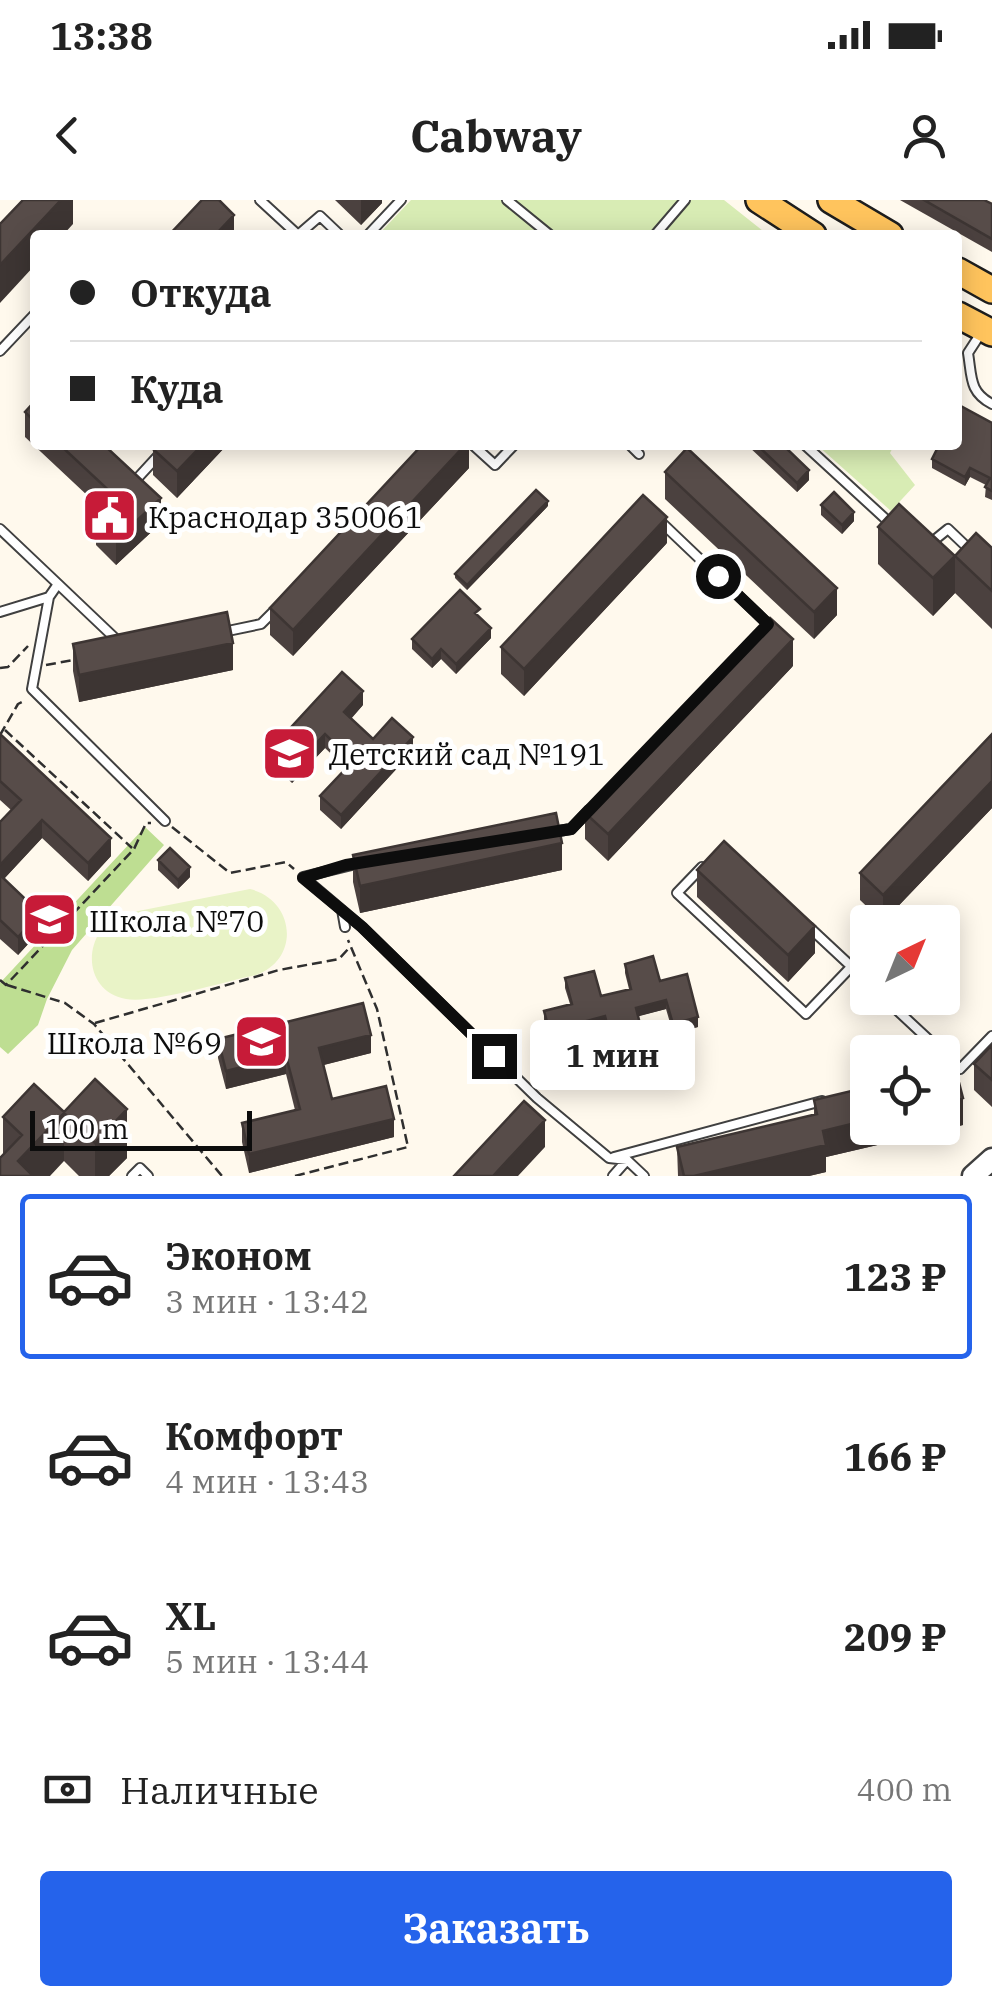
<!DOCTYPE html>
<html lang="ru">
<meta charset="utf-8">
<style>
body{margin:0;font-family:"IBM Plex Serif",serif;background:#f2f2f2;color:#222;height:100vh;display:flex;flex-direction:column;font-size:38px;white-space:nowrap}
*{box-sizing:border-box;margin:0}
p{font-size:32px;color:#767676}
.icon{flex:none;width:55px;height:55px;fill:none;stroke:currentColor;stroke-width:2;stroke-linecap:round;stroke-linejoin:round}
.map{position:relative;height:976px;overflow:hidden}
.drawer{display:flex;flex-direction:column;background:#fff;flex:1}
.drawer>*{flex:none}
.top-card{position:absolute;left:30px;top:30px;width:932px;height:220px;border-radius:10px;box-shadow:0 5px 25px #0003;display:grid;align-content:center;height:220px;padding:0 40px;background:#fff}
.needle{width:65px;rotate:43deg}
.controls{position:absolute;left:850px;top:705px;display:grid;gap:20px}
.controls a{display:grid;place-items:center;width:110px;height:110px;border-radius:10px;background:#fff;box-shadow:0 5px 25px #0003;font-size:50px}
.scale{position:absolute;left:30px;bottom:25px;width:222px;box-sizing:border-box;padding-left:10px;border:5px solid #0d0d0d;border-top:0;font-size:28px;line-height:35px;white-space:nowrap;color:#0d0d0d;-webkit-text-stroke:8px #fff;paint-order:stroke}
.end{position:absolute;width:45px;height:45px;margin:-22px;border:12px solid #0d0d0d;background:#fff;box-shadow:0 0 0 5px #fff}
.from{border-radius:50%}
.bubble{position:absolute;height:70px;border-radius:10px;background:#fff;box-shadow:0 5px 25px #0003;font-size:32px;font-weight:700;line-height:70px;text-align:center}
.top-card b{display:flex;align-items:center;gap:35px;height:95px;font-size:38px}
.top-card b+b{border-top:2px solid #e0e0e0}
.top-card i{width:25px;height:25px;background:#222}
ul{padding:18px 0 0;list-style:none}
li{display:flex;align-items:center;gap:30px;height:165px;margin:0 20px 15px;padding:0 20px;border:5px solid transparent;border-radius:10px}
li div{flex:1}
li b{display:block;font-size:38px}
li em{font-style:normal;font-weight:700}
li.on{border-color:#2563eb}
li>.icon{width:90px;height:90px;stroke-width:1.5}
.pay{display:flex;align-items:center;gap:25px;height:110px;padding:0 40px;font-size:38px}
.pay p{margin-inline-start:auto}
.button{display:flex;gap:20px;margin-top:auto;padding:20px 40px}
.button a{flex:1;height:115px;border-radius:10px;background:#2563eb;color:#fff;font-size:40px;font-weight:700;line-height:115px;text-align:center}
.status{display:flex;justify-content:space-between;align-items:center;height:70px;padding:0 50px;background:#fff;direction:ltr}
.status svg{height:28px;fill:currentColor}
header{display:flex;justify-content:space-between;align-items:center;height:130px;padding:0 40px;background:#fff;font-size:45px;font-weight:700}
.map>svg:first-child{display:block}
</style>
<div class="status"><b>13:38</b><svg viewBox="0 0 49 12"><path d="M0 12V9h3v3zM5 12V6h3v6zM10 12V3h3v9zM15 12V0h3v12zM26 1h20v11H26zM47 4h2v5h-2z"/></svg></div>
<header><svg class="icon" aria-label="back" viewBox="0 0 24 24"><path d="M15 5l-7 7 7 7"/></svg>Cabway<svg class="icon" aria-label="person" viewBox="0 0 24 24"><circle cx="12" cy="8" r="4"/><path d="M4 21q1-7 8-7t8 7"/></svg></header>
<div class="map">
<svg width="992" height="976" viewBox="0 0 992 976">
<rect width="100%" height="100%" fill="#fff9ed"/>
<!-- green -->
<path fill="#d8ecb4" d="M411,0H724L768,35H378Z
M817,245H894L890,253L915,285L891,311Z"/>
<!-- forest -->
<path fill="#bede92" d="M145,627L164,645L72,750L47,799L38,825L8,854L0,847V783Z"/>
<!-- pitch -->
<path fill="#e9f3c7" d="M250,689C295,700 301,759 256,775C226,781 153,804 126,799C79,790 83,728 123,714Z"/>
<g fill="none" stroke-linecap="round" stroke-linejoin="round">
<defs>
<path id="service" d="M260,0L298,35L320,16L340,35
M507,0L550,35
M368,35L401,0
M655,35L685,0
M981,133L968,153C972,177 969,192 992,204
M0,151L35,114
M473,245L495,265L514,245
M630,245L639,254
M805,245L891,324
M134,282L168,245
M662,323L768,424L766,427
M0,329L58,384L49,397L32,489L165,621
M932,342L948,329L970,350
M58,384L120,443
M0,412L49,397
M223,432L261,424L277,408
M552,632L571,629L589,610
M360,663L303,677L362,727L537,898L609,958L627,960L644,976
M702,667L677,693L806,814L851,767
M342,710L345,727
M809,727L868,782
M884,798L942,852
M942,853L960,869
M942,873L960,869L992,836
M614,957L822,901
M132,976L140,968L148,976
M613,976L627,960"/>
<path id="tertiary" d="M973,976L992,959"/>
<path id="primary" d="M759,0L813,35
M831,0L890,35
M958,71L992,90
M958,115L992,133"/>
</defs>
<!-- service casing -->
<use href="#service" stroke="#404040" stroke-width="12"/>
<!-- tertiary casing -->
<use href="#tertiary" stroke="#404040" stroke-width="25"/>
<!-- primary casing -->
<use href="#primary" stroke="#1e1e1e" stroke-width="30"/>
<!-- path -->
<path stroke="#2f2f2f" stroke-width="2.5" stroke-dasharray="10 5" stroke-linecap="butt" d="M46,465L73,460
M0,468L8,467L28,446
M5,530L132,648
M0,535L18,504L24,501
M172,627L230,673L286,662L294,669
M0,780L6,785L134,649L146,623H151
M7,785L65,803L94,824L222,976
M95,823L279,770L339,759L349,748
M295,976L408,947L377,809L348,740"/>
<!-- service -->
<use href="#service" stroke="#fff" stroke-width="8"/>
<!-- tertiary -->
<use href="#tertiary" stroke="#fff" stroke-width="20"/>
<!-- primary -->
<use href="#primary" stroke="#ffc45d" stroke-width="25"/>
</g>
<!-- wall -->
<path fill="#4b413f" d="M335,0H382V3L361,25Z
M900,0H984L992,4V52Z
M35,201V245H104L161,323L116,365L96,345V320L105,312L25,237V212Z
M992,223V300L985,297L986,285L970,277L965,286L932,268V259Z
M227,245L177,298L153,275V249Z
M469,245V268L293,456L270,435V408Z
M747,245H783L809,280L797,292Z
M665,272L837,415L814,439L665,299Z
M821,305L854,321L842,334L821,315Z
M548,306L467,390L455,378V374Z
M878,327L955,393L933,416L878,364Z
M667,343L524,496L501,474V447Z
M992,348V429L955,393V356Z
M480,417L491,438L456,474L441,459L432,468L412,449V439Z
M73,444L233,470L79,502L73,471Z
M793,466L608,661L585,639V613Z
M363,505L351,519L373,539L413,551L341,629L320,610V596L346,568L325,548L292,583L271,563V549Z
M0,534L111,656L88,681L42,638L4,679L40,731L18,755L0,739V622L11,610L0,600Z
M992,534V608L883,722L860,700V673Z
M353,655L562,670L360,713L353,682Z
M158,660L190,677L178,689L158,670Z
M697,670L815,753L788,782L697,697Z
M625,764L660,781L698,827L673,833L666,809L638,816L642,841L611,850L605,825L578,832L582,858L556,864L544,820V811L570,804L565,788V778L601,796L629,789L625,773Z
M218,839L371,853L324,865L332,899L394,937L249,973L242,942V923L295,910L286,874L226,889L218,858Z
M992,845V907L974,890V864Z
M814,900L963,925L826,957V972L809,976H678L677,947L814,915Z
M64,912L127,958L109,976H79L64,961L3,955V917Z"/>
<!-- shaded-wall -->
<path fill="#3d3533" d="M61,0H73V24L63,35H35V65L0,103V65Z
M361,0H382V3L361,25Z
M234,15V35H215Z
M202,245H227L177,298V271Z
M465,245H469V268L293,456V430Z
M970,268V277L965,286V277Z
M809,270V280L797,292V283Z
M161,298V323L116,365V340Z
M548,301V306L467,390V385Z
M854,312V321L842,334V325Z
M667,317V343L524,496V469Z
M955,356V393L933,416V378Z
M837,388V415L814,439V412Z
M491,428V438L456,474V464Z
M793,439V466L608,661V634Z
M233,443V470L79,502V475Z
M441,449V459L432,468V459Z
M363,491V505L344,526V512Z
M325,534V548L292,583V569Z
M413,537V551L341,629V615Z
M992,581V608L883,722V695Z
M42,620V638L0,683V665Z
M111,638V656L88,681V663Z
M562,643V670L360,713V686Z
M190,667V677L178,689V680Z
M40,713V731L18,755V737Z
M815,726V753L788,782V755Z
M666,800V809L636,817V808Z
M605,816V825L576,833V824Z
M698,817V827L673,833V824Z
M642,832V841L611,850V840Z
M371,835V853L319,866V848Z
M582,848V858L556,864V855Z
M286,856V874L226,889V871Z
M963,898V925L826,957V972L809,976H694L823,931L868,920V928H942V903Z
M127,909V958L109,976H95V943Z
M64,913V961L50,976H18V961Z
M394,919V937L249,973V954Z
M545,920V947L518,976H493Z"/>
<!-- building -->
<path fill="#574c49" stroke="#3d3533" stroke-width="2.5" d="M23,0H61L0,65V24Z
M202,0H219L234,15L215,35H169Z
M924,0H984L992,4V39Z
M35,201V222L25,212Z
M959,205L992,223V291L985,287L990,278L970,268L965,277L932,259L939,245H958Z
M60,245H104L161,298L116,340L96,320L117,298Z
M156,245H202L177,271L153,249Z
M422,245H465L293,430L270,408Z
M757,245H783L809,270L797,283Z
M687,248L837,388L814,412L665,272Z
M536,290L548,301L467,385L455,374Z
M834,292L854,312L842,325L821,305Z
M643,295L667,317L524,469L501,447Z
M899,304L955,356L933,378L878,327Z
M976,333L992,348V391L955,356Z
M460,390L480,409L475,413L491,428L456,464L441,449L432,459L412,439Z
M227,412L233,443L79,475L73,444Z
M770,418L793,439L608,634L585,613Z
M342,472L363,491L344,512L373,539L392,518L413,537L341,615L320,596L353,561L325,534L292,569L271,549Z
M0,534L111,638L88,663L42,620L0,665V622L21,600L0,581Z
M992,534V581L883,695L860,673Z
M556,613L562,643L360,686L353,655Z
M724,641L815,726L788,755L697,670Z
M170,648L190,667L178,680L158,660Z
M0,675L40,713L18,737L0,720Z
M653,756L660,781L687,774L698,817L673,824L666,800L636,808L642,832L611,840L605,816L576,824L582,848L556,855L544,811L572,804L565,778L594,771L601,796L631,789L625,764Z
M363,803L371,835L319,848L332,899L386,886L394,919L249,954L242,923L300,909L286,856L226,871L218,839Z
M992,845V880L974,864Z
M955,867L963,898L942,903V870Z
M95,879L127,909L95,943L64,913L18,961L33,976H0V958L22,935L3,917L34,884L64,912Z
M868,887V920L823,931L826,945L694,976H684L677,947L817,914L814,900Z
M524,901L545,920L493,976H454Z"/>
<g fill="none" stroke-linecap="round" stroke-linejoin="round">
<!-- route -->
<path stroke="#0d0d0d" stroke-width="12" d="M494,856L362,727L303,678L346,665L571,629L768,424L718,376"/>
</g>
<!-- icons -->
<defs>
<symbol id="civic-square" viewBox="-11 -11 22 22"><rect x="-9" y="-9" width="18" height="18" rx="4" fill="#c71b38" stroke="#fff"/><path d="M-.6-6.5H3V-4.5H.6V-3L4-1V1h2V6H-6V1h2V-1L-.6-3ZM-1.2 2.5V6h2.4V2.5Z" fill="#fff"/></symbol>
<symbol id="school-square" viewBox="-11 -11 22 22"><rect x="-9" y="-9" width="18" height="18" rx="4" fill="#c71b38" stroke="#fff"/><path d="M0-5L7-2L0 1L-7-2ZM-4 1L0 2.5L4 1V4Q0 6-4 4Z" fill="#fff"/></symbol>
</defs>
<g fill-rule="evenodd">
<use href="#civic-square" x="78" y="284" width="63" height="63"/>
<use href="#school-square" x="258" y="522" width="63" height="63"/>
<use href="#school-square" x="18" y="688" width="63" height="63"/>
<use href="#school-square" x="230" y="810" width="63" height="63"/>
</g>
<g text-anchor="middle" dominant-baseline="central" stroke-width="10" stroke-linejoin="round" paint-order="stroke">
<!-- poi labels -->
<g font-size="30" fill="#0d0d0d" stroke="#fff" text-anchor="start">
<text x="148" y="316">Краснодар 350061</text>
<text x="329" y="553">Детский сад №191</text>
<text x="89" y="720">Школа №70</text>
<text x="222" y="842" text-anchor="end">Школа №69</text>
</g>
</g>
</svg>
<div class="controls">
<a><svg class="needle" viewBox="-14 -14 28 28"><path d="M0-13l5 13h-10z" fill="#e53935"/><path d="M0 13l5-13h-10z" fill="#767676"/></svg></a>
<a><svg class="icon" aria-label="locate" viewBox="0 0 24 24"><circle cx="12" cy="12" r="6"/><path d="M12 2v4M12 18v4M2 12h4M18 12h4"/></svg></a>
</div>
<div class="scale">100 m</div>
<i class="end from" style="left:718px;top:376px"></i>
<i class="end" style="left:494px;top:856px"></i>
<div class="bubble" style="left:530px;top:820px;width:165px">1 мин</div>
<div class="top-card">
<b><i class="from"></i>Откуда</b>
<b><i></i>Куда</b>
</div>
</div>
<section class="drawer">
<ul>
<li class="on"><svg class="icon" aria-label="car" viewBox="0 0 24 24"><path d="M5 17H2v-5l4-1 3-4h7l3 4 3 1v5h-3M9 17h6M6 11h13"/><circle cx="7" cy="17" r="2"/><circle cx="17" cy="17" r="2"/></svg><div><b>Эконом</b><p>3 мин · 13:42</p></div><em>123 ₽</em></li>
<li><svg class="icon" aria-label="car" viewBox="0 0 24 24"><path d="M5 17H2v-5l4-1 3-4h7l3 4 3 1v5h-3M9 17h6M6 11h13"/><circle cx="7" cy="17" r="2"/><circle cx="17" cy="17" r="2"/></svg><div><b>Комфорт</b><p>4 мин · 13:43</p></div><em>166 ₽</em></li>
<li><svg class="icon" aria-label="car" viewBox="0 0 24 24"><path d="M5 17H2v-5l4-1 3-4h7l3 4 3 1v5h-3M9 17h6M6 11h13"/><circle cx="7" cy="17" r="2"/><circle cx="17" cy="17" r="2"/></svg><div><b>XL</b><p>5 мин · 13:44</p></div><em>209 ₽</em></li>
</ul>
<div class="pay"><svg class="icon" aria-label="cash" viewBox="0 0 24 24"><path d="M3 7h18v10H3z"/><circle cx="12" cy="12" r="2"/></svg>Наличные<p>400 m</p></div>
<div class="button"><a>Заказать</a></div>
</section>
